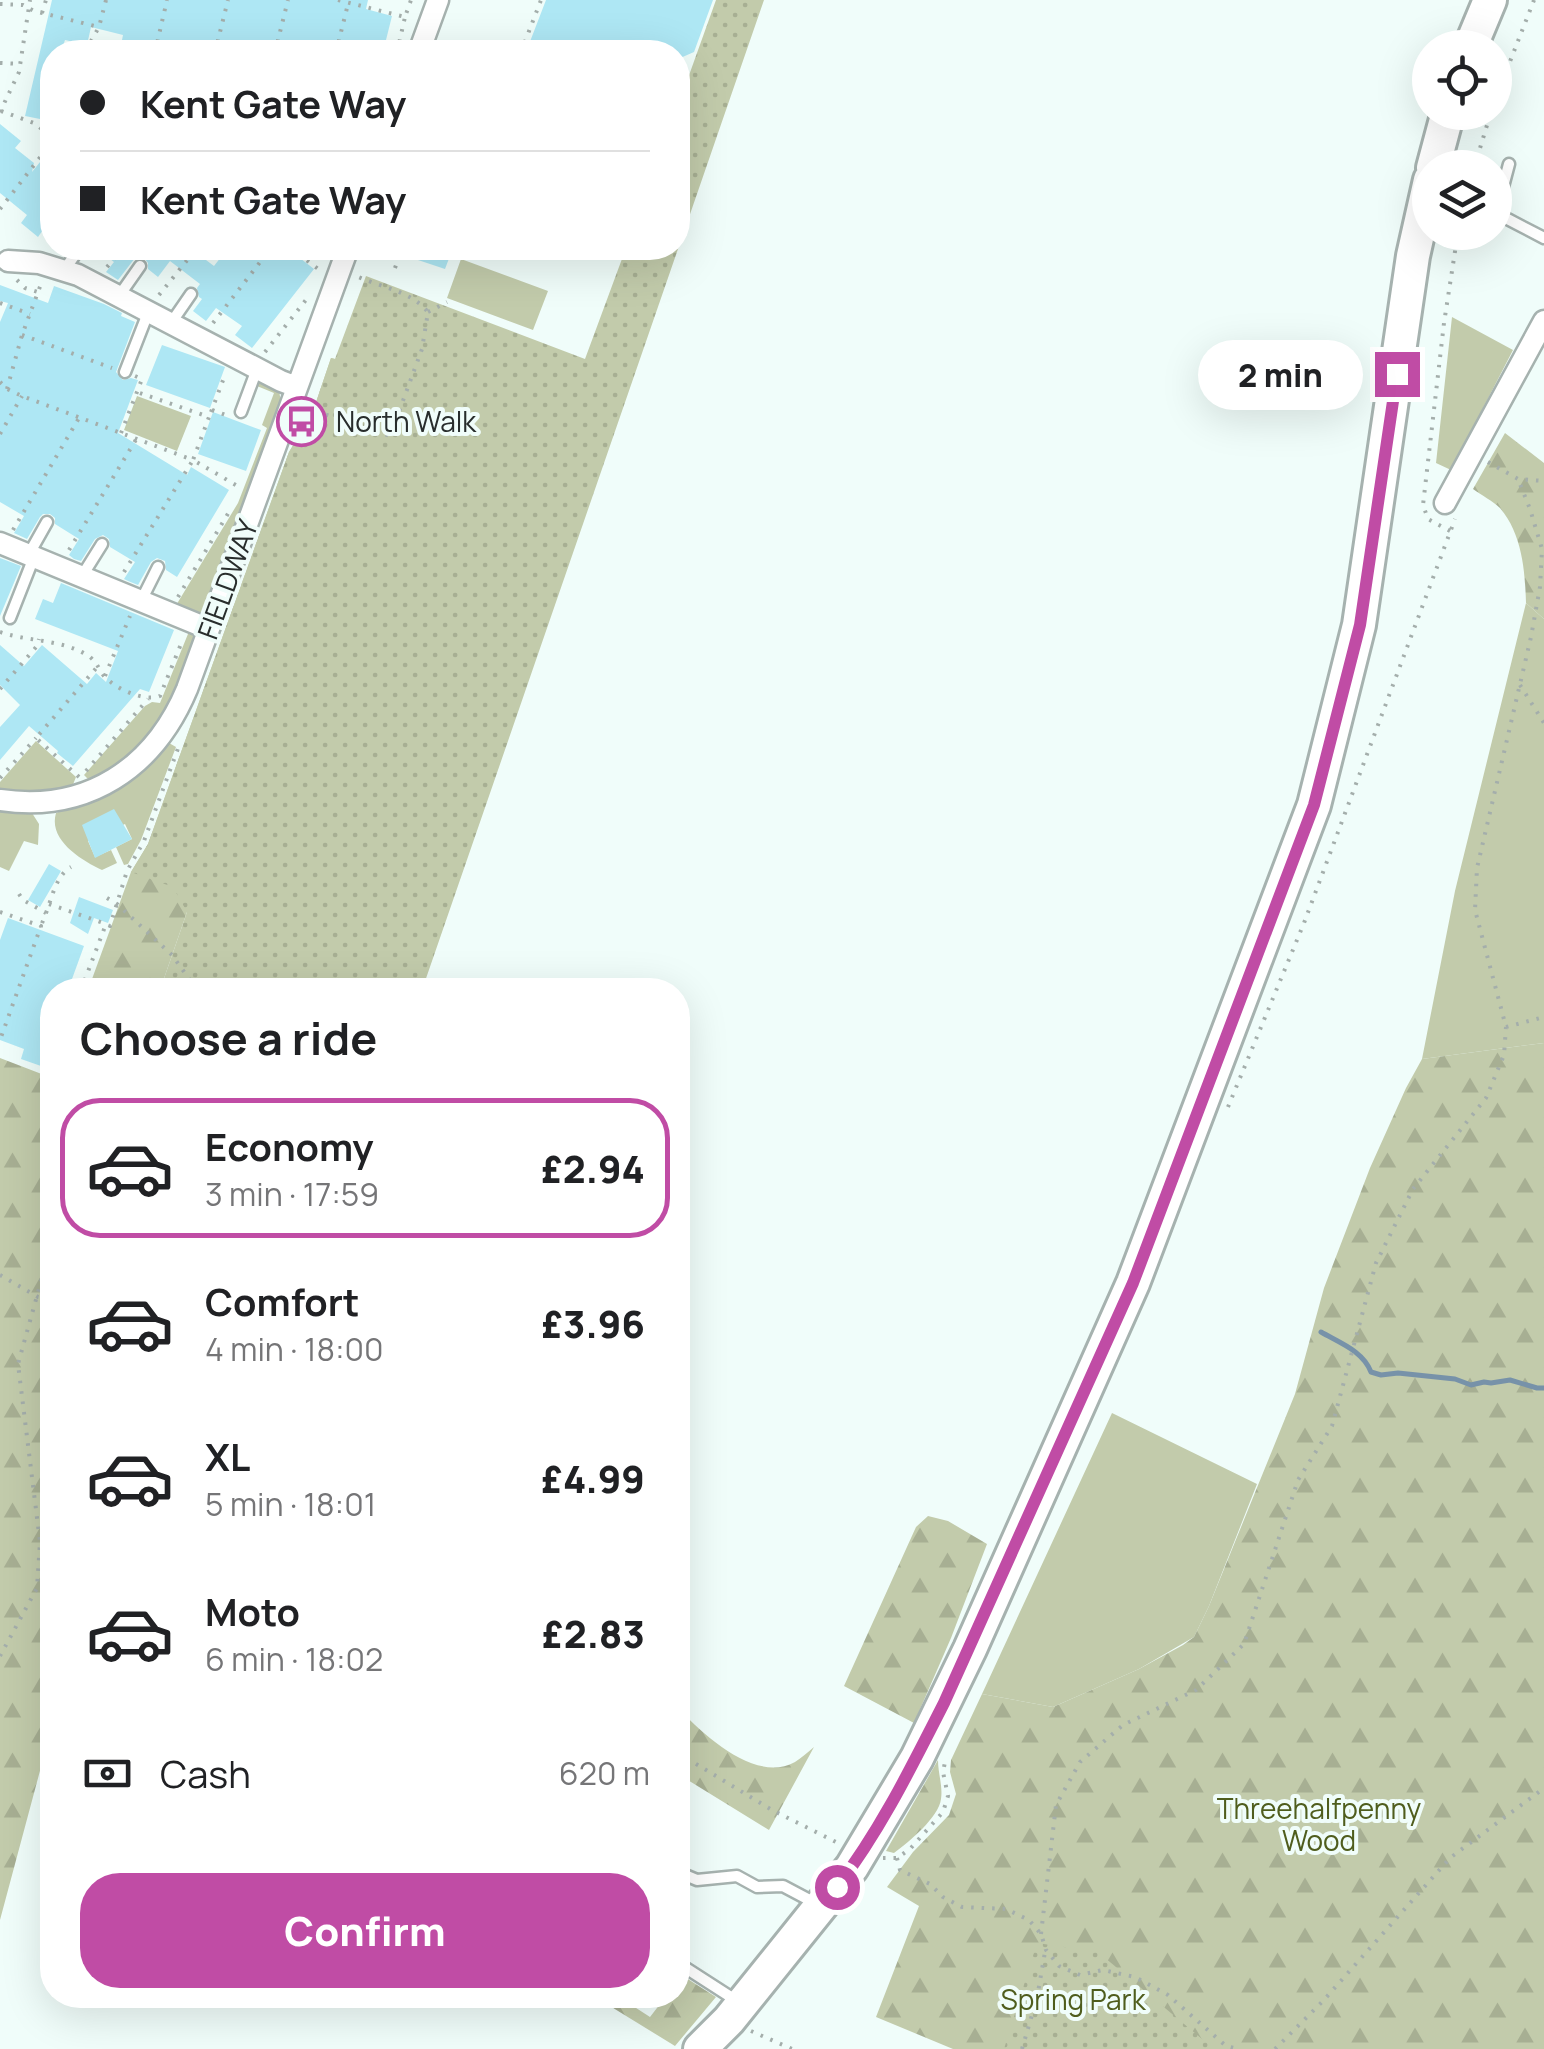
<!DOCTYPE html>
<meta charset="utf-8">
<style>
body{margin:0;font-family:Manrope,sans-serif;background:#f2f2f2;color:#202124;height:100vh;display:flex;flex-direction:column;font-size:38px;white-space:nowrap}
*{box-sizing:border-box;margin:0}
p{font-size:32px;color:#757577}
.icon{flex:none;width:55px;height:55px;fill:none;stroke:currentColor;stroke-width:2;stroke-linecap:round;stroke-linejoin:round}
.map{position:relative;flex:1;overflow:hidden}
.side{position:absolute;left:40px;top:978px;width:650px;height:1030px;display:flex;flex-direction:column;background:#fff;border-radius:40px;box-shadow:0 10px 40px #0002}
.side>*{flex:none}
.top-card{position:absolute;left:40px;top:40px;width:650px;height:220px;border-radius:40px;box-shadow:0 10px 40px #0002;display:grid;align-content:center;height:220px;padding:0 40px;background:#fff}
.controls{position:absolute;left:1412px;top:30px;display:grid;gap:20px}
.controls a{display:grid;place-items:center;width:100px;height:100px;border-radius:50%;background:#fff;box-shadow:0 10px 40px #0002;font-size:50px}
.end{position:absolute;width:45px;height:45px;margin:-22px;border:12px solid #c04ca5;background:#fff;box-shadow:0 0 0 5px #fff}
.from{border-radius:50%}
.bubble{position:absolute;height:70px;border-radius:35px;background:#fff;box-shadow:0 10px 40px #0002;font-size:32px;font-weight:800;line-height:70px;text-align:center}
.top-card b{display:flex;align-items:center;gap:35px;height:95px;font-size:38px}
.top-card b+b{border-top:2px solid #e0e0e0}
.top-card i{width:25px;height:25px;background:#202124}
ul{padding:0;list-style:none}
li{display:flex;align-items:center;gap:30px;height:140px;margin:0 20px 15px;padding:0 20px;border:5px solid transparent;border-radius:40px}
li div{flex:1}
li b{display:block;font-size:38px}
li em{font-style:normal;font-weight:800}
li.selected{border-color:#c04ca5}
li>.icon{width:90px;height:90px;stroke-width:1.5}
h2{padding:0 40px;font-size:45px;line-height:120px}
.pay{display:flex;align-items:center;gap:25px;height:110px;padding:0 40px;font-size:38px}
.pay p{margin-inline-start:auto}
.cta{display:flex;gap:20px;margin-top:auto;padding:20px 40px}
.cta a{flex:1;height:115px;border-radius:40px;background:#c04ca5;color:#fff;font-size:40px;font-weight:800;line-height:115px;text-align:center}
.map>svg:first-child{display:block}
</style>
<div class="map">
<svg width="1544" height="2049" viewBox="0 0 1544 2049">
<defs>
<pattern id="forest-firs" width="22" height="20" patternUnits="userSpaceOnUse" patternTransform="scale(2.5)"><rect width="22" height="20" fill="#c2cbab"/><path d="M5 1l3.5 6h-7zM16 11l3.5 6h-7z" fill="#a7af93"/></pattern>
<pattern id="park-dots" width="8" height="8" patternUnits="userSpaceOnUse" patternTransform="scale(2.5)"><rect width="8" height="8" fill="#c2cbab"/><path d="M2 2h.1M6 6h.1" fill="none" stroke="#a7af93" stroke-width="1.8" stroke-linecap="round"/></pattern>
</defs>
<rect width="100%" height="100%" fill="#f0fdfa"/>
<!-- green -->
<path fill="#c2cbab" d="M461,259L548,291L533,330L447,298Z
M1452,317L1513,350L1451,470L1436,463Z
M259,379L279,390L281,403L205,612L194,614L175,607L238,503L267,428L262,425L274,393L257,386Z
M137,396L191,416L177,451L124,430Z
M1526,603L1544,619V1043L1422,1059L1455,891Z
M190,629L194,636L192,645C168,708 155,749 90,781L84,775L145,706L152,702L160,703Z
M36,741L76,777L72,787C47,793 26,794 0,791V782Z
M169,743L176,747L141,840L128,864L124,865L116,847L132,839L125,824L88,841L95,857L111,850L117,863L102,870C81,860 48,840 56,813L116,789L144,769Z
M0,810L32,813L39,824L38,845L24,841L9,871L0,867Z
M1112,1413L1257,1484L1209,1606L1194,1637L1139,1669L1053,1707L982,1694Z"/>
<!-- forest -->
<path fill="url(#forest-firs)" d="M331,358L335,359L187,912L160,990H88L131,872L148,844L289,452L312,414Z
M1505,433L1544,463V619L1526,603C1525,570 1522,534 1500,508C1493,501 1481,495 1473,489Z
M1544,1043V2049H953L876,2017L919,1906L887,1887L913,1852L949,1815L956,1794L950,1772L951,1760L982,1694L1053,1707L1139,1669L1183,1645L1194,1637L1209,1606L1295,1394L1324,1288L1370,1168L1406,1088L1422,1059Z
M0,1058L52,1078V1751L41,1767L0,1920Z
M928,1516L948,1521L987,1544L951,1638L914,1723L844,1686L916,1527Z
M678,1708C703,1734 755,1784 795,1762C801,1758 808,1752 814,1747L769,1830L678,1774Z
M938,1760C938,1773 943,1787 941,1799C939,1817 909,1842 894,1853L886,1851Z
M683,1976L716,1997L675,2046L592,1995H616L650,2017L667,1995H678V1982Z"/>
<!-- park -->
<path fill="url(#park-dots)" d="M716,0H764L422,990H160L187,912L173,887L131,872L148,844L289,452L312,414L331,358L335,359L366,276L585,359L626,248H678V106Z
M1037,1943L1098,1952L1214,2049H1004Z"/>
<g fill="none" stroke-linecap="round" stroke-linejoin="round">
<!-- stream -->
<path stroke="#7792a9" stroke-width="5" d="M1321,1332C1340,1343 1363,1351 1371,1372L1381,1375L1398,1373L1455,1379L1471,1385L1484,1382L1491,1383L1510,1380L1537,1388H1544"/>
</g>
<!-- building -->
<path fill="#aee7f4" d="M52,0H368L366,9L392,16L383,52H361L362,49L326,40L323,52H162L121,45L123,35L91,27L87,45L65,40L61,52H52V90L45,120L25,116Z
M546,0H713L694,52L678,59V52H526Z
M0,124L21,141L15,148L34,163L32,172L52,147V217L38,237L21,223L27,215L0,193Z
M96,248H121L135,258L118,280L106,272L114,262Z
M152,248H190L214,266L228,248H287L314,269L252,348L235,335L242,326L216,308L206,321L193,311L202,299L199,297L197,288L200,284L170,261L158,277L148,269V263L145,259Z
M389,248H453L445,269L388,250Z
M0,285L48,303L54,286L104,304L122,313L121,316L135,322L116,372L123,380L131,378L138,380L118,433L187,475L191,467L229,490L177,577L166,570L165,561L157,558L151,562L138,585L128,581L124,579L135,562L110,547L109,539L103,535L95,539L81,561L74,559L69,555L79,539L55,524V518L50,514H43L40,517L27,539L14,533L24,516L0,502V322L8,303L0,301Z
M162,345L225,367L210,408L146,385Z
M213,412L261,430L246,471L198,454Z
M0,558L21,566L0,616Z
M61,583L174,630L149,692L140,689L73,766L57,753L58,751L29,726L0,760V727L20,705L0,685V645L24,666L42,645L87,684L96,673L106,682L118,651L35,619L43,599L53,603Z
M114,809L132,839L95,858L82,825Z
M49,864L61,871L40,907L28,900Z
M79,897L113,910L108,923L94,918L88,934L70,923Z
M8,918L84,946L68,990H52V1033L41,1066L21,1059L24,1049L0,1040V940Z"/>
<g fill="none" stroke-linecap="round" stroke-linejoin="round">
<defs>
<path id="lane" d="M1509,164L1496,213L1544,238
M542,248H547
M64,270L80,248
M119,296L140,266
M171,323L191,294
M125,372L148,313
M241,412L257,369
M29,554L47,522
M82,576L102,544
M141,601L158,567
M10,618L34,557
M678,1872L697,1880L737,1876L757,1887L783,1886L817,1904
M678,1963L737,2001"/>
<path id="street" d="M419,52L438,0
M8,261L39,263L78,275L281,381L297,387
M1445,503L1544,321
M0,543L209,629
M0,800C87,813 154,768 187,689L348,248"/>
<path id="primary" d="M1470,48L1490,0
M1433,168L1448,112
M700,2049L729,2020L852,1867L917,1758L970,1649L1133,1283L1314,805L1359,625L1413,256L1430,180"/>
</defs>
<!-- lane casing -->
<use href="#lane" stroke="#a6b2af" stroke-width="15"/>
<!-- street casing -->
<use href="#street" stroke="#a6b2af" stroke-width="25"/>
<!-- primary casing -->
<use href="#primary" stroke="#a6b2af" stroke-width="38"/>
<!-- path -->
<path stroke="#a4aeab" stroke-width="4" stroke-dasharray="2.5 8" stroke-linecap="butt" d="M106,0L99,27L90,43L127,52
M338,0L405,17L411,0
M0,4L23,5L34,11L99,27
M42,13L46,0
M155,52L167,0
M215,52L228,0
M275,52L288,0
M336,52L348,4
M397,52L405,17
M472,52L473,49L481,52
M521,52L541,0
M0,63L21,64
M1495,100L1534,0
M1,111L34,123L52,137
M0,112L19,72L30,0
M1474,168L1491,112
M0,209L52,142
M290,248L321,271
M309,248L326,259
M107,267L123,248
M395,268L402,248
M17,280L25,288L38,292
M159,295L197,248
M0,303L30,314
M428,312L447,302
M213,323L271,248
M22,335L112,368
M265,352L309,296
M0,382L7,389L22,396L193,460L209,417L137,392
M7,389L22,335L41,284
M306,408L390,436L422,349L428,312C411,291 380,287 356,276
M212,410L231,417
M211,412L225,375
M121,433L142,379L135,376
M0,434L22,396
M1488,462L1518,479L1544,481
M13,530L79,418
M1450,531L1428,519L1423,505L1444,323L1458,232
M69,550L137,438
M124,572L193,460L241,488
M178,597L232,507
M0,632C29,642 64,639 90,657C97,663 99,669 104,676C116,689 144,702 160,696L183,639
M105,676L130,616
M1520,685L1544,723
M0,689L37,646L39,639
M86,771L148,699
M79,777L36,738L98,666
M0,778L36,738
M19,894L23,900L46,913L41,926
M107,898L117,904L172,955L197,990
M49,904L106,924
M0,912L41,926L0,1040
M46,913C52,898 56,875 71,867
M81,990L106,924L110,926L127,871L144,841L180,743
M1506,1027L1544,1017
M52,1066C44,1087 45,1107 52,1128
M1228,1107L1304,923L1455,519
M0,1275L38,1297L52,1300
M0,1656L37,1588L40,1542L18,1364L52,1242
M678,1753L772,1810L838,1843
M883,1858H897L910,1849L943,1812L948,1796L943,1772L946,1757
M897,1858L900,1870L930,1884L943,1897L962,1907L1006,1909L1029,1920L1041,1934L1046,1950L1059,1966L1080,1975L1103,1970L1135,1977L1168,1995L1226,2046L1239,2049
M1041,1934L1056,1805L1080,1762L1123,1725L1196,1690L1244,1644L1298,1480L1332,1426L1376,1263L1413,1189L1486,1098L1504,1055L1506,1027L1475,910L1477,868L1531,637L1540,587L1542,549L1530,509L1518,479
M751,2031L792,2049
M1022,2049L1037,1998L1045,1952
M1275,2049L1323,2001L1450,1858L1544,1788"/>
<!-- lane -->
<use href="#lane" stroke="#fff" stroke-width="10"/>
<!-- street -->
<use href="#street" stroke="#fff" stroke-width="20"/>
<!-- primary -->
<use href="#primary" stroke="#fff" stroke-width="32"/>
</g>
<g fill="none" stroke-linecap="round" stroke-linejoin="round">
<!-- route -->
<path stroke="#c04ca5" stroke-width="12" d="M837,1887C880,1831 912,1766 944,1703L1133,1283L1314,805L1360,625L1397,374"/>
</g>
<!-- icons -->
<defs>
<symbol id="bus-ring" viewBox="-11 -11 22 22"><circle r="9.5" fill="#f0fdfa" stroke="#c04ca5" stroke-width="1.5"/><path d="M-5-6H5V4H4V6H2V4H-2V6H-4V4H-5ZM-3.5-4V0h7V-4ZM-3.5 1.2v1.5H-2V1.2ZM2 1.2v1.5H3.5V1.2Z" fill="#c04ca5"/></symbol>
</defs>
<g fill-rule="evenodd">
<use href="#bus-ring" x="274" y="394" width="55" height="55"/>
</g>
<g text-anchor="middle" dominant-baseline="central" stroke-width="8" stroke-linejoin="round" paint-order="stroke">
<!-- poi labels -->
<g font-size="28" fill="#282d2c" stroke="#f0fdfa" text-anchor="start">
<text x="336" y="421">North Walk</text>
</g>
<!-- street labels -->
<g font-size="28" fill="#282d2c" stroke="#f0fdfa">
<text transform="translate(227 579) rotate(-70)">FIELDWAY</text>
</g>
<!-- park labels -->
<g font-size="28" fill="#4f5d1d" stroke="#f0fdfa">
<text x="1319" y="1808">Threehalfpenny<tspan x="1319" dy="32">Wood</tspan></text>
<text x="1073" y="1999">Spring Park</text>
</g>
</g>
</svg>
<div class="controls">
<a><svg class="icon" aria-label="locate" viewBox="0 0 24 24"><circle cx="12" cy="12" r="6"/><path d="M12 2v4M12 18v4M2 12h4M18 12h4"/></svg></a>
<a><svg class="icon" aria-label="layers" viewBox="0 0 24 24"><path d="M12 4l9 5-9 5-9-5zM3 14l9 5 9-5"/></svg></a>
</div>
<i class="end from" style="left:837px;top:1887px"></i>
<i class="end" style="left:1397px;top:374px"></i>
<div class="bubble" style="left:1198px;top:340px;width:165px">2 min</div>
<div class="top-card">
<b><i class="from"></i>Kent Gate Way</b>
<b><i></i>Kent Gate Way</b>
</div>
<section class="side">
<h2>Choose a ride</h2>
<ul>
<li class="selected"><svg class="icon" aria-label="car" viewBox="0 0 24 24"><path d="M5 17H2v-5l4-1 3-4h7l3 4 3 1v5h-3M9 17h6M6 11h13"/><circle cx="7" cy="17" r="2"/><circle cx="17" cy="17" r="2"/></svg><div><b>Economy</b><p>3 min · 17:59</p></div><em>£2.94</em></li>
<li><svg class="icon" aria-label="car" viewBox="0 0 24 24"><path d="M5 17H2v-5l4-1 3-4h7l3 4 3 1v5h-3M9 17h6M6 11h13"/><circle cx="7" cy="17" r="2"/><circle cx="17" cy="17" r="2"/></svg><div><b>Comfort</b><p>4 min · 18:00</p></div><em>£3.96</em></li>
<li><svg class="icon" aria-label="car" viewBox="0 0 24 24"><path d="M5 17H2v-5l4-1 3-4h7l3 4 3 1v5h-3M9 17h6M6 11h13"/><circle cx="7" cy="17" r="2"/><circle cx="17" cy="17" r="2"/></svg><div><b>XL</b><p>5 min · 18:01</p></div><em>£4.99</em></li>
<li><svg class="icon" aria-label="car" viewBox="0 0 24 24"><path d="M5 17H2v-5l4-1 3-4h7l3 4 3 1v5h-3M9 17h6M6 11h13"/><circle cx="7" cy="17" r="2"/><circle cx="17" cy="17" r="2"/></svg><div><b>Moto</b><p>6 min · 18:02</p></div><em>£2.83</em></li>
</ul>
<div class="pay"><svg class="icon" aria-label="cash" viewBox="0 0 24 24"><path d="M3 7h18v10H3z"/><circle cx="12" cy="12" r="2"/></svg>Cash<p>620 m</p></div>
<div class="cta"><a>Confirm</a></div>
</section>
</div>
